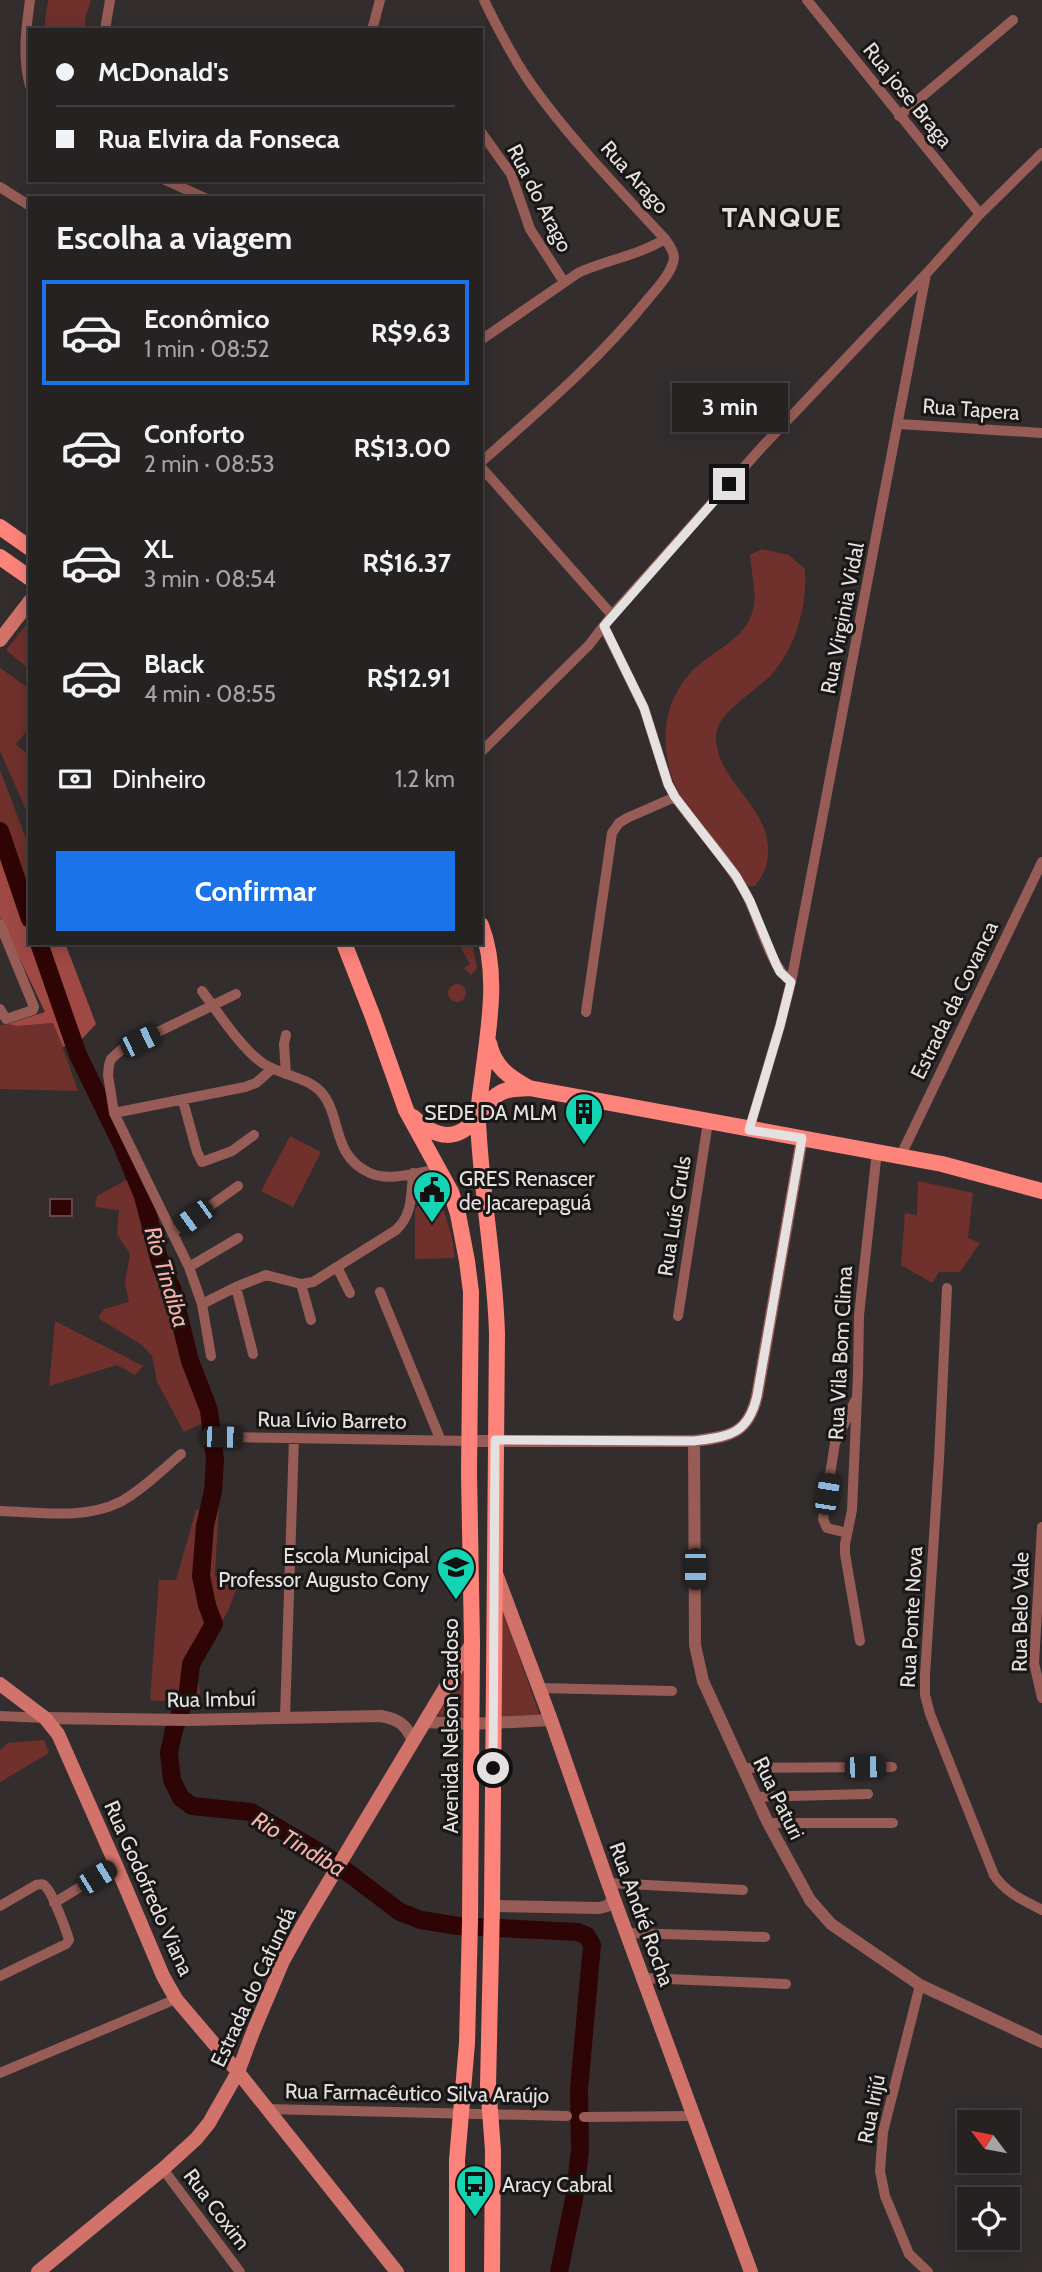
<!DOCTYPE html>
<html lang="pt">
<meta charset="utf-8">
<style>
body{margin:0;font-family:Cabin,sans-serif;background:#2e2a2a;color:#f1f3f6;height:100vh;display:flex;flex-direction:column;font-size:26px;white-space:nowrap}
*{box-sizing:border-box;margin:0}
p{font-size:23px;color:#a4a4a5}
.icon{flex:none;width:38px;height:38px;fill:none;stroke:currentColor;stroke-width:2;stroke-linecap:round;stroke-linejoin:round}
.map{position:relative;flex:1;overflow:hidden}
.sheet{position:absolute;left:28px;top:196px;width:455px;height:749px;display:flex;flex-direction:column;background:#262222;border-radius:0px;box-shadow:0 4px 18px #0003,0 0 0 2px #423f40}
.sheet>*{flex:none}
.hud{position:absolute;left:28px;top:28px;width:455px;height:154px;border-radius:0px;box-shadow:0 4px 18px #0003,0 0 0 2px #423f40;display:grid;align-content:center;height:154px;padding:0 28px;background:#262222}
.needle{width:46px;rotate:302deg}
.fabs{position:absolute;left:957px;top:2110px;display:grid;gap:14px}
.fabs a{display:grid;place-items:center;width:63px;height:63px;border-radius:0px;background:#262222;box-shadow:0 4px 18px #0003,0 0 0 2px #423f40;font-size:35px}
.end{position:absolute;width:32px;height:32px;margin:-16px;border:9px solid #e4e1e0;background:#111;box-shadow:0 0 0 4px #111}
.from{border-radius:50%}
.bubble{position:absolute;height:49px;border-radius:0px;background:#262222;box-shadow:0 4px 18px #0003,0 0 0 2px #423f40;font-size:23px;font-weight:800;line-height:49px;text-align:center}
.car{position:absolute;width:21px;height:42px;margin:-21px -10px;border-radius:9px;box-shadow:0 0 5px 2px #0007;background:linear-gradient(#222 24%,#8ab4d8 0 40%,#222 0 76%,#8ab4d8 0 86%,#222 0)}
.hud b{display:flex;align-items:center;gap:24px;height:66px;font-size:26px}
.hud b+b{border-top:2px solid #423f40}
.hud i{width:18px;height:18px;background:#f1f3f6}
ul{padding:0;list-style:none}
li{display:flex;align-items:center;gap:21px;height:105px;margin:0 14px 10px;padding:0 14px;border:4px solid transparent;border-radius:0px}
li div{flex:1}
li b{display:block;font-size:26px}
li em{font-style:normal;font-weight:800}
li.active{border-color:#1a73e8}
li>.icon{width:63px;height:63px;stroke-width:1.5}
h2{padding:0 28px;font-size:32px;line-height:84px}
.pay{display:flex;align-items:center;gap:18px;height:77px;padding:0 28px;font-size:26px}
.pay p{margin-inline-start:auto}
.cta{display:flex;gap:14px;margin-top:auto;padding:14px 28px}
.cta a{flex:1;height:80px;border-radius:0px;background:#1a73e8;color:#fff;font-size:28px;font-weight:800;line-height:80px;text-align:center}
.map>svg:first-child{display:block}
</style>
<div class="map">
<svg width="1042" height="2272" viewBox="0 0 1042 2272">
<rect width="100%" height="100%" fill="#332e2d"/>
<!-- green -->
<path fill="#70302c" d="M48,0H91L85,18V30H44Z
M762,549L789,555L805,569C807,606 797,645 772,674C756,691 717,712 716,736C715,785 781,810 766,867C764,873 759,880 755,886H748C732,866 717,846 702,827C695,817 685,807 680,796C659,755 659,707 691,672C709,653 739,643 750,618C760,599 751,576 750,555Z
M30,620V670L6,650Z
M0,668L30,689V727L16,744L30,756V819L0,751Z
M0,770L30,849V897L0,822Z
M458,943H472L477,968L471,975L464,968L470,964Z
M448 993a9 9 0 1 1 18 0a9 9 0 1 1-18 0Z
M54,1023L78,1091L0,1089V1025L8,1024L17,1026Z
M290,1136L321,1152L293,1207L261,1191Z
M128,1179L179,1322L187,1363L204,1407L206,1421L184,1432L157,1382L152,1356L142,1345L98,1318L104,1309L129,1302L125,1283L130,1254L117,1234L119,1210L95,1207L97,1196Z
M918,1181L973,1193L968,1238L980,1243L960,1272H939L932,1283L901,1265L905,1213L917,1215Z
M436,1185L452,1238L455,1258L415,1259V1209L421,1202L436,1203Z
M55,1321L143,1366L135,1375L117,1365L49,1386Z
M219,1503L215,1576L237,1587L228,1611L206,1649L196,1672L202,1704L150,1700L159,1580H176L196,1510Z
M502,1608L540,1716L498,1718Z
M468,1654L467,1716L431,1715Z
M44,1740L49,1753L0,1782V1750L8,1743Z"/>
<!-- forest -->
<path fill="#a04944" d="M0,822L30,897V943H65L96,1024L81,1040L63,1047L53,1023L17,1026L8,1024L45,1012L0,917Z"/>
<!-- water -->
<path fill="#2f0405" stroke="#654647" stroke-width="2" d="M50,1199H72V1216H50Z"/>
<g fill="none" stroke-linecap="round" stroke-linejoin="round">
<!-- river -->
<path stroke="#2f0405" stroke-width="18" d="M0,831L30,919
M39,943L78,1055L122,1145L143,1196L161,1266L172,1288L190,1361L209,1410L215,1459L213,1491L205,1526L201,1576L207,1605L214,1624L191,1664L188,1691L174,1730L169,1753L172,1780L181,1798L192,1806L251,1812L326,1856L400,1912L421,1920L458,1926L578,1932L587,1936L592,1945L579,2089L580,2151L574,2199L559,2272"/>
<!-- minor -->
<path stroke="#975c56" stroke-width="10" d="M30,0C26,30 22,56 30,86
M807,0L980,214
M105,30L110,0
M372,30L380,0
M899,116L1013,20
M481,132L511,174L530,229L564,282
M165,180L205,198
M0,187L30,206
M481,340L578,273C606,260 637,256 665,239
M899,424L1042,433
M481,462C540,410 599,360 648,299C657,288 672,273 674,258C674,251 669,245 665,239C619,189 571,140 531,84C513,58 498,29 484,0
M481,467L612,615
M604,627L644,708L668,784L675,797C697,829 726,857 744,890C760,918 767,962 791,982
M481,752L589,645L612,615L761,448L926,274L980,214L1042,153
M0,924L34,1007L33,1010L6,1019L0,1009
M202,991C217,1011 243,1051 264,1064C281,1075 307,1077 321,1092C342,1115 331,1156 370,1173C389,1182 419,1172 439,1169
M586,1012L612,833L619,823L627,818L675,797
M286,1074L284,1044L286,1035
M183,1101L197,1152L202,1162L232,1151L254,1135
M114,1113L245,1087L256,1083L272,1069
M749,1130L780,1026L791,982L926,274
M901,1155L1042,862
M172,1233L238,1186
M189,1267L238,1238
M337,1267L350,1293
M301,1284L311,1320
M236,1287L253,1354
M947,1288L939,1459L925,1675V1695L930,1714L994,1875C1006,1893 1023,1900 1042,1910
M380,1292L441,1441
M202,1304L236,1287L266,1275L301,1284L313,1282L396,1230C413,1214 411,1194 413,1173
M678,1316L708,1122
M211,1356L202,1304L189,1267L114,1113L108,1075L109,1065L111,1059L121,1050L236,994
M222,1437L470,1441
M0,1511C39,1512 84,1520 120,1502C142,1490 162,1470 181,1454
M1042,1527L1034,1663L1042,1698
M847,1533L827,1528L823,1519L835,1443L855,1401
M860,1641L845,1554V1544L852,1510L858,1374L859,1315L877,1151
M538,1688L672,1691
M0,1716L45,1718
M285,1717L294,1438
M742,1768L892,1767
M756,1797L868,1794
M768,1823H893
M608,1883L743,1890
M54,1903L116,1865
M0,1906L36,1885C41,1884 43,1883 46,1887C53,1894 66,1930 69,1940L66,1944L0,1976
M627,1933L765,1937
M643,1978L786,1984
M920,1985L883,2132L880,2171L885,2196L909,2254L928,2272
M0,2073L176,1999
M267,2109L567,2116
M584,2117L693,2116
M163,2169L240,2272"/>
<!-- tertiary -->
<path stroke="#975c56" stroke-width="12" d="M470,1441H694C729,1436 748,1435 757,1396L802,1138
M694,1441L695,1645L703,1681L768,1823L810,1900L831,1924L920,1985L1042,2042
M45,1718L186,1720L381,1716C397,1719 406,1724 412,1739
M424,1722L471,1724L551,1720
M492,1906L599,1908L607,1906L614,1899"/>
<!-- secondary -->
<path stroke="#d1726b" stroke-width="14" d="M0,640L30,601
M497,1576L551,1720L608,1883L751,2272
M0,1684L45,1718L58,1734L116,1865L163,1976L176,1999L238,2072L397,2272
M38,2272L163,2169L196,2139L209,2123L238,2072L253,2032L283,1961L304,1923L472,1643"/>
<!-- primary -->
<path stroke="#fd837b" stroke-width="16" d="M0,527L30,548
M0,557L30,578
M481,925C499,972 489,1025 483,1073C481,1089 478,1105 478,1121C481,1192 495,1262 497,1334L492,1906L488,2085L493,2150L492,2272
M344,943L373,1017L406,1110L451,1192L458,1214L467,1261L471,1292L469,1472L472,1642L470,1922L467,2043L457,2160V2272
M489,1043C494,1067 509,1077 529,1088
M413,1117C436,1139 457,1143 479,1116C485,1109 489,1100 497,1095C506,1088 518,1089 529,1088L942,1164L1042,1191"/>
</g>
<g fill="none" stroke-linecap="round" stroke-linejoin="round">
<!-- route -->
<path stroke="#e4e1e0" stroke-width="9" d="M493,1768L495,1440L694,1441C729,1436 748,1435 757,1396L802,1138L749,1130L780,1026L791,982L780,972L776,964L750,901L736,876L675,797L668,784L644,708L604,626L729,484"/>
</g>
<!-- icons -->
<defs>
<symbol id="building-pin" viewBox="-11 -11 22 30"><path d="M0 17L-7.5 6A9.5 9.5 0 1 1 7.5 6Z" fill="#14d5b3" stroke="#191716"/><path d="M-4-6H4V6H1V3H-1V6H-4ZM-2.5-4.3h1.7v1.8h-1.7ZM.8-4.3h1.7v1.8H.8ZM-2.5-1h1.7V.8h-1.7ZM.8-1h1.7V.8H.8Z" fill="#111"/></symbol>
<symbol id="civic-pin" viewBox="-11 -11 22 30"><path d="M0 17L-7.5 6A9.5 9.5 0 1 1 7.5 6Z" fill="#14d5b3" stroke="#191716"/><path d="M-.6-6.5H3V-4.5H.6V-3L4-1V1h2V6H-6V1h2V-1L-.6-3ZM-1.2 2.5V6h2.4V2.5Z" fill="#111"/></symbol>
<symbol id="school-pin" viewBox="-11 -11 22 30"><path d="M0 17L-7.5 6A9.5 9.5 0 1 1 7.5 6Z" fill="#14d5b3" stroke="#191716"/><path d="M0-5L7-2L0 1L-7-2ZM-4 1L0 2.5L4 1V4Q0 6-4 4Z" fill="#111"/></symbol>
<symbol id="bus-pin" viewBox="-11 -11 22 30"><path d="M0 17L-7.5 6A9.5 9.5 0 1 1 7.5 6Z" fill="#14d5b3" stroke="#191716"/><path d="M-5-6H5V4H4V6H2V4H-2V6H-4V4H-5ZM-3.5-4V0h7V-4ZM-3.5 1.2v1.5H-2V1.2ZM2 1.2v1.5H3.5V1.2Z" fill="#111"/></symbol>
</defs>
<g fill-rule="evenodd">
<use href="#building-pin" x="562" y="1090" width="44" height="60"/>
<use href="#civic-pin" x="410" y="1168" width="44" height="60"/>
<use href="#school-pin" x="434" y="1545" width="44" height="60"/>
<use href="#bus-pin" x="453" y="2162" width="44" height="60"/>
</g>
<g text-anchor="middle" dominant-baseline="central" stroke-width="6" stroke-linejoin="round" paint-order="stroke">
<!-- street labels -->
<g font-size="21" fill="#e4e1e0" stroke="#191716">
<text transform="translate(908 95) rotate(51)">Rua jose Braga</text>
<text transform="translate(635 177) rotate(48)">Rua Arago</text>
<text transform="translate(540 198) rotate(63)">Rua do Arago</text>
<text transform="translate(971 409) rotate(4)">Rua Tapera</text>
<text transform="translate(842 618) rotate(-79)">Rua Virginia Vidal</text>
<text transform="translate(954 1000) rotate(-64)">Estrada da Covanca</text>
<text transform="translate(674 1216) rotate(-81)">Rua Luís Cruls</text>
<text transform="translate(840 1353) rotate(-87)">Rua Vila Bom Clima</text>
<text transform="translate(332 1420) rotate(1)">Rua Lívio Barreto</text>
<text transform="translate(1020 1612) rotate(-89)">Rua Belo Vale</text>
<text transform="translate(911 1617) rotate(-87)">Rua Ponte Nova</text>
<text transform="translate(211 1699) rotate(-1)">Rua Imbuí</text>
<text transform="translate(450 1726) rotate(-90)">Avenida Nelson Cardoso</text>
<text transform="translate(779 1798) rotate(64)">Rua Paturi</text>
<text transform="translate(149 1888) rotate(66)">Rua Godofredo Viana</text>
<text transform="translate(642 1914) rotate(70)">Rua André Rocha</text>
<text transform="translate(253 1987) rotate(-65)">Estrada do Cafundá</text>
<text transform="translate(417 2093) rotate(1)">Rua Farmacêutico Silva Araújo</text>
<text transform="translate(871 2109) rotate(-79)">Rua Irijú</text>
<text transform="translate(217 2209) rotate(53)">Rua Coxim</text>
</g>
<!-- poi labels -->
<g font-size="21" fill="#e4e1e0" stroke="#191716" text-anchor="end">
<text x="557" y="1112">SEDE DA MLM</text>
<text x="459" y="1178" text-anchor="start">GRES Renascer<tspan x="459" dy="24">de Jacarepaguá</tspan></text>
<text x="429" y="1555">Escola Municipal<tspan x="429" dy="24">Professor Augusto Cony</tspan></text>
<text x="502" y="2184" text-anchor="start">Aracy Cabral</text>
</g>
<!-- water labels -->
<g font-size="23" font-style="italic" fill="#fab0a9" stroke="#191716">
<text transform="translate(167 1277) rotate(73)">Rio Tindiba</text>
<text transform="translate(299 1844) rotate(31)">Rio Tindiba</text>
</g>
<!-- district labels -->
<g font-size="28" font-weight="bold" letter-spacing="2" fill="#e4e1e0" stroke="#191716">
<text x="782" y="217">TANQUE</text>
</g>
</g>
</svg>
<div class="fabs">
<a><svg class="needle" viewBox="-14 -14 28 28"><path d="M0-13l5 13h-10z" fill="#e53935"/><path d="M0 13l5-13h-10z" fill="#a4a4a5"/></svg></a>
<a><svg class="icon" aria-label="locate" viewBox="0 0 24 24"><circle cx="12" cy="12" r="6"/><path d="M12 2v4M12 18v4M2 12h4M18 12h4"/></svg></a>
</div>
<i class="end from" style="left:493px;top:1768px"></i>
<i class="end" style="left:729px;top:484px"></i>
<div class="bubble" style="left:672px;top:383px;width:116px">3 min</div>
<i class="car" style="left:140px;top:1041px;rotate:64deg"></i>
<i class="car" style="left:194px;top:1217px;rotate:234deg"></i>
<i class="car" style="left:222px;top:1437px;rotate:91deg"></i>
<i class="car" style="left:827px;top:1494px;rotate:9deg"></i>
<i class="car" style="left:695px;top:1569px;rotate:180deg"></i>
<i class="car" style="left:865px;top:1767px;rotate:89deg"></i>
<i class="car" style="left:97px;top:1877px;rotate:58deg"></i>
<div class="hud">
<b><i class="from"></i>McDonald's</b>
<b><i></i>Rua Elvira da Fonseca</b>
</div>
<section class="sheet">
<h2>Escolha a viagem</h2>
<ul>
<li class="active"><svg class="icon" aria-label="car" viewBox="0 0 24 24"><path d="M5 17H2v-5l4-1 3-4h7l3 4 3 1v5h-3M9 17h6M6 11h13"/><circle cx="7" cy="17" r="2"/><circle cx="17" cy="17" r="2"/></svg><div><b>Econômico</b><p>1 min · 08:52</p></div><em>R$9.63</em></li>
<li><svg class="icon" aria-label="car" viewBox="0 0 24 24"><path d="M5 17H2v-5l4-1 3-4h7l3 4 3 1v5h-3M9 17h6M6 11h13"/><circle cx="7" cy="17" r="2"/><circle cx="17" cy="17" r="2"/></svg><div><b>Conforto</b><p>2 min · 08:53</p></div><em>R$13.00</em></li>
<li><svg class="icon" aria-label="car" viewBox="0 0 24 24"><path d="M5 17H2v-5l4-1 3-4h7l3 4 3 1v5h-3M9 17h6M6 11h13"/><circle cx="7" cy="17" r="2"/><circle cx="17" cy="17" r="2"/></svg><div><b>XL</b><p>3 min · 08:54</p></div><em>R$16.37</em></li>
<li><svg class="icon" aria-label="car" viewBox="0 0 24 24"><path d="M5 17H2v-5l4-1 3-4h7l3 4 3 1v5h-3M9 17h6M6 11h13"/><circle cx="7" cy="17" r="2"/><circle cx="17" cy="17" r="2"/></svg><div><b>Black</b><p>4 min · 08:55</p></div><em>R$12.91</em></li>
</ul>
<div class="pay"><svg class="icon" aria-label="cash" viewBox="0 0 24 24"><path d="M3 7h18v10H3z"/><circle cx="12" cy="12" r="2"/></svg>Dinheiro<p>1.2 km</p></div>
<div class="cta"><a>Confirmar</a></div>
</section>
</div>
